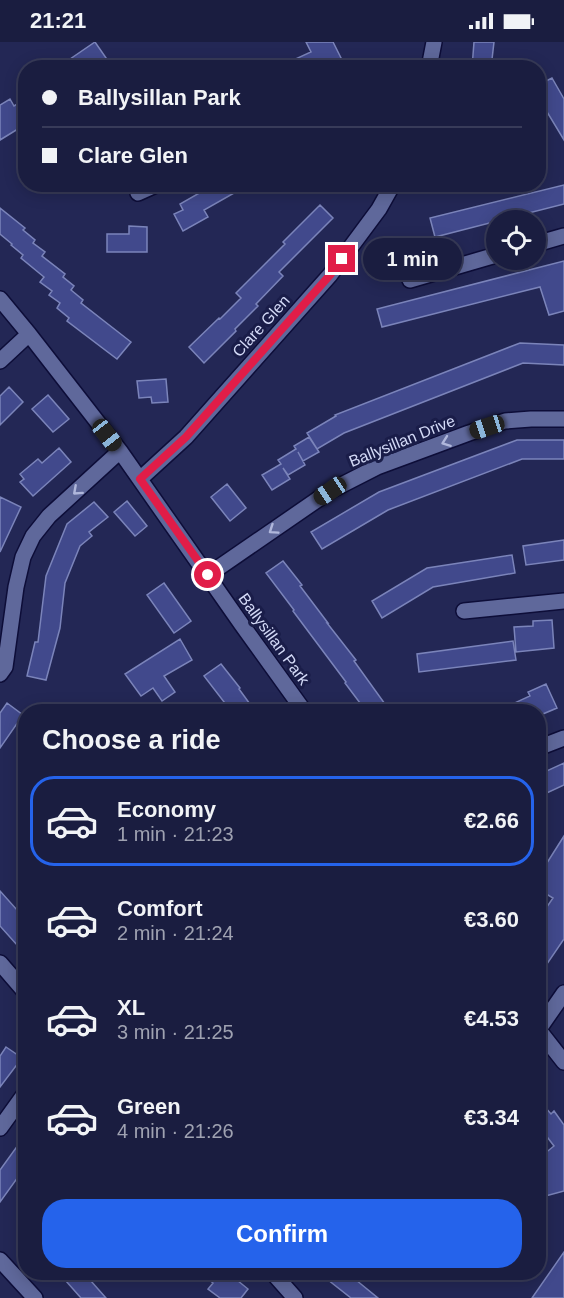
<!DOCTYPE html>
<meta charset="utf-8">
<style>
body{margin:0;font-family:Arial,sans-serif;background:#272a4b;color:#f1f3f6;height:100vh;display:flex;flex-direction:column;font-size:22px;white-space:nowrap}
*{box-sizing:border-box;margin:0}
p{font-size:20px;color:#9fa2b1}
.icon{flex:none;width:33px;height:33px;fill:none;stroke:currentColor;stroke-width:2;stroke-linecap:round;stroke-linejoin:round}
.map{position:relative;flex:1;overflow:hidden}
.panel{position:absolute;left:18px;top:662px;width:528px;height:576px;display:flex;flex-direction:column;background:#1a1d40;border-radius:24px;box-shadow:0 3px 15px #0003,0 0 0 2px #383b59}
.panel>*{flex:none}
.hud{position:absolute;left:18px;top:18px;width:528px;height:132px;border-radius:24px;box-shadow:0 3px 15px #0003,0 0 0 2px #383b59;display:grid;align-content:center;height:132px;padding:0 24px;background:#1a1d40}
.controls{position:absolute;left:486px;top:168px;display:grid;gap:12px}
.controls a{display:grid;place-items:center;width:60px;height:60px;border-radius:50%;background:#1a1d40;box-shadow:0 3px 15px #0003,0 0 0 2px #383b59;font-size:30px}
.end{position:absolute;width:27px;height:27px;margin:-14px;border:8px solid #e11d48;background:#fff;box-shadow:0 0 0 3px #fff}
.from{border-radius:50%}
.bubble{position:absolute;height:42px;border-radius:21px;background:#1a1d40;box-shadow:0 3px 15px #0003,0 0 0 2px #383b59;font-size:20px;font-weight:800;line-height:42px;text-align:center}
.car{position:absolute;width:18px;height:36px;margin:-18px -9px;border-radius:8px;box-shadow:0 0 4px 2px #0007;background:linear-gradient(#222 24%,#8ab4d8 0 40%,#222 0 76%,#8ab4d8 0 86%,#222 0)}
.hud b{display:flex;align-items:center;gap:21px;height:57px;font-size:22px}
.hud b+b{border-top:2px solid #383b59}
.hud i{width:15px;height:15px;background:#f1f3f6}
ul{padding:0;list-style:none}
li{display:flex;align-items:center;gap:18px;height:90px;margin:0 12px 9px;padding:0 12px;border:3px solid transparent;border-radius:24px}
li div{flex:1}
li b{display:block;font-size:22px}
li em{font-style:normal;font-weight:800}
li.current{border-color:#2563eb}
li>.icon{width:54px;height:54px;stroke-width:1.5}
h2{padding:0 24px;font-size:27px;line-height:72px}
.action{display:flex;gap:12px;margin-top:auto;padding:12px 24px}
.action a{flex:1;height:69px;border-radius:24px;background:#2563eb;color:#fff;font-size:24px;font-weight:800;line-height:69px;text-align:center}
.status{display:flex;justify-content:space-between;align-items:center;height:42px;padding:0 30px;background:#1a1d40;direction:ltr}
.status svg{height:16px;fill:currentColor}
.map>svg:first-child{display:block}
</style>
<div class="status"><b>21:21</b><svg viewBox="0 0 49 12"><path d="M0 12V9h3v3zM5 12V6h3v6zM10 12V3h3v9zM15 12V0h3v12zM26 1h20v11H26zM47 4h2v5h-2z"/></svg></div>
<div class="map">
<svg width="564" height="1256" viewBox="0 0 564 1256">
<rect width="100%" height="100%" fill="#232755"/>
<!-- building -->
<path fill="#41498c" stroke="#7b84ba" stroke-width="1.5" d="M95,0L113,26H57Z
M306,0H333L342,18L326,26H276L311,10Z
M474,0H494L491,26H472Z
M552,36L564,57V98L538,55V43Z
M10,57L14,64L26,57V82L0,98V63Z
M215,142H250L204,168L208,175L183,189L174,172L183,168L180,162Z
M564,143V162L435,195L430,176Z
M320,163L333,176L279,230L283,234L256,262L258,264L235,287L236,289L204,321L189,305L219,276L220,277L241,256L236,251L285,202L283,200Z
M0,166L25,186L23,188L35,198L33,201L45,210L42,214L65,232L63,235L74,244L71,248L83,258L81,261L131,300L117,317L67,279L69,276L57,266L60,261L49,253L52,249L40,240L44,235L21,216L23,213L11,203L12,202L0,192Z
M129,184L147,185V210H107V192H129Z
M564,219V269L549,273L540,245L382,285L377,267Z
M520,301L564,303V323L523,321L344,391L317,407L307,391L336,374L335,373Z
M166,337L168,360L152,361L151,355L139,356L137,339Z
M9,345L23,360L0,383V354Z
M48,353L69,377L53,390L32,367Z
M309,395L319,410L303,419L298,410L305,423L288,433L283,426L290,437L272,448L262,433L281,422L278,418L296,407L294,404Z
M517,398H564V417H522L388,468L322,507L311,490L379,450Z
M59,406L71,420L33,454L20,440L24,437L20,432L38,417L42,421Z
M227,442L246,466L230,479L211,455Z
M0,455L21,465L0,510Z
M127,459L147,484L135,494L114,470Z
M94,460L108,475L89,490L92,494L80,504L65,541L60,586L46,638L27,634L35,600H38L46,534L67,482Z
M564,498V518L526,523L523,504Z
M512,513L515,531L433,545L382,576L372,559L427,526Z
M283,519L302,543L300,544L328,581H327L356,618L354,619L390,669H366L345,641L346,640L293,569L294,568L266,531Z
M164,541L191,579L174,591L147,553Z
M552,578L554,606L516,610L514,585L533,584V579Z
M180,597L192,618L164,634L175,650L162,659L153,646L141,654L125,632Z
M513,599L516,618L419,630L417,612Z
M221,622L240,646L239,647L255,669H231L204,634Z
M546,642L557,666L538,674V669H497L530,654L528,650Z
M7,661L23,673L0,706V671Z
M564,721V743L538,755V733Z
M564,794V897L538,935V878L553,856L538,847V835Z
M0,849L26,878V913L0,884Z
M6,1005L22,1016L0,1045V1014Z
M538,1057L551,1072L554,1069L564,1083V1149L538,1156V1117L554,1104L538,1083Z
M26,1092V1124L0,1160V1128Z
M564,1210V1256H532Z
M58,1230H83L106,1256H81Z
M199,1230H227L248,1247L241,1256H220L208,1247L213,1241Z
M318,1230H363L356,1238L378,1256H351Z"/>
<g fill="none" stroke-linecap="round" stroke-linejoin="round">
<defs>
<path id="street" d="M429,26L434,0
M138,151L158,142
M536,202L564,194
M410,238L496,213
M0,257L29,292L120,409L242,583L304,669
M0,319L29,292
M140,437L186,395L330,233L379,167L393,142
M208,533L330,449L377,425L469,391L505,379L531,377H564
M464,569L564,559
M0,632L5,625L16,545L23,515L33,494L49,474L120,409
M538,706L564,696
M0,921L26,951
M538,987L564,1020
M539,987L564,951
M0,1086L26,1050
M0,1218L35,1256
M272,1230L295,1256"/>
</defs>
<!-- street casing -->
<use href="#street" stroke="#0d0d38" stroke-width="18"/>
<!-- street -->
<use href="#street" stroke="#5f689b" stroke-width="15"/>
</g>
<!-- one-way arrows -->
<defs><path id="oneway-chevron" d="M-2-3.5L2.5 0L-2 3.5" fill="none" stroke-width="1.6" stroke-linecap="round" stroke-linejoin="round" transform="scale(1.5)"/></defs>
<g stroke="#b0b7db">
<use href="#oneway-chevron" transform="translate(446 400) rotate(160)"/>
<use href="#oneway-chevron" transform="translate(77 449) rotate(138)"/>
<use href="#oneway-chevron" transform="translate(273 488) rotate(146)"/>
</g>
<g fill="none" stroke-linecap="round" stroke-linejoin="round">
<!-- route -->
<path stroke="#e11d48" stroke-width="8" d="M208,533L140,437L186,395L330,233L342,217"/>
</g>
<g text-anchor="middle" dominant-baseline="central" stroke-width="6" stroke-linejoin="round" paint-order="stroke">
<!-- street labels -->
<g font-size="16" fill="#d3d9f6" stroke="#1a1d49">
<text transform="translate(261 284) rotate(-48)">Clare Glen</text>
<text transform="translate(402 399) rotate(-22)">Ballysillan Drive</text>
<text transform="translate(274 597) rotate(54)">Ballysillan Park</text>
</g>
</g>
</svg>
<div class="controls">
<a><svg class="icon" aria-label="locate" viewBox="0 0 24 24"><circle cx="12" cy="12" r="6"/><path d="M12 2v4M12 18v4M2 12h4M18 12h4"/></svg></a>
</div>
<i class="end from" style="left:208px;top:533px"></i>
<i class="end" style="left:342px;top:217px"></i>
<div class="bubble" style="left:363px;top:196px;width:99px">1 min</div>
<i class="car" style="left:487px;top:385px;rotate:252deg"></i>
<i class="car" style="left:107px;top:393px;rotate:142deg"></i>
<i class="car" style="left:330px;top:449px;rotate:236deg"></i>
<div class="hud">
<b><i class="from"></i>Ballysillan Park</b>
<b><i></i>Clare Glen</b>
</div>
<section class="panel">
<h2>Choose a ride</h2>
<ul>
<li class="current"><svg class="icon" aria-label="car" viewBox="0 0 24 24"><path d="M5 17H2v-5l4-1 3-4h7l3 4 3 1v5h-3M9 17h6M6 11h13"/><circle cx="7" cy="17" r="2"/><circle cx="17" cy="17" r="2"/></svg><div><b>Economy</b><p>1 min · 21:23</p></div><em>€2.66</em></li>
<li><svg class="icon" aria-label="car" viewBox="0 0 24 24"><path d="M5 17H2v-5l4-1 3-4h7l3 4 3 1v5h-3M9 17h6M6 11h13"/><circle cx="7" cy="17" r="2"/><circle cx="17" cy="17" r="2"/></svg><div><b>Comfort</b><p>2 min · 21:24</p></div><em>€3.60</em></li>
<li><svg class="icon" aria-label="car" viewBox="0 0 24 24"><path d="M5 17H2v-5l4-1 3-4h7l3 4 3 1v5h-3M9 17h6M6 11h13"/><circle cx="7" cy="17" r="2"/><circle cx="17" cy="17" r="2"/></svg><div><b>XL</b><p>3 min · 21:25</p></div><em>€4.53</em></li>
<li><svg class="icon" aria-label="car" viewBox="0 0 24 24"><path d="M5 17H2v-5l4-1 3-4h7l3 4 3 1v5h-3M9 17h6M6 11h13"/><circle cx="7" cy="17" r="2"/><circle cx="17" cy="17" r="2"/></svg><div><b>Green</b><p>4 min · 21:26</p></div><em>€3.34</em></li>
</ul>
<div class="action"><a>Confirm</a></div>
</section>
</div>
